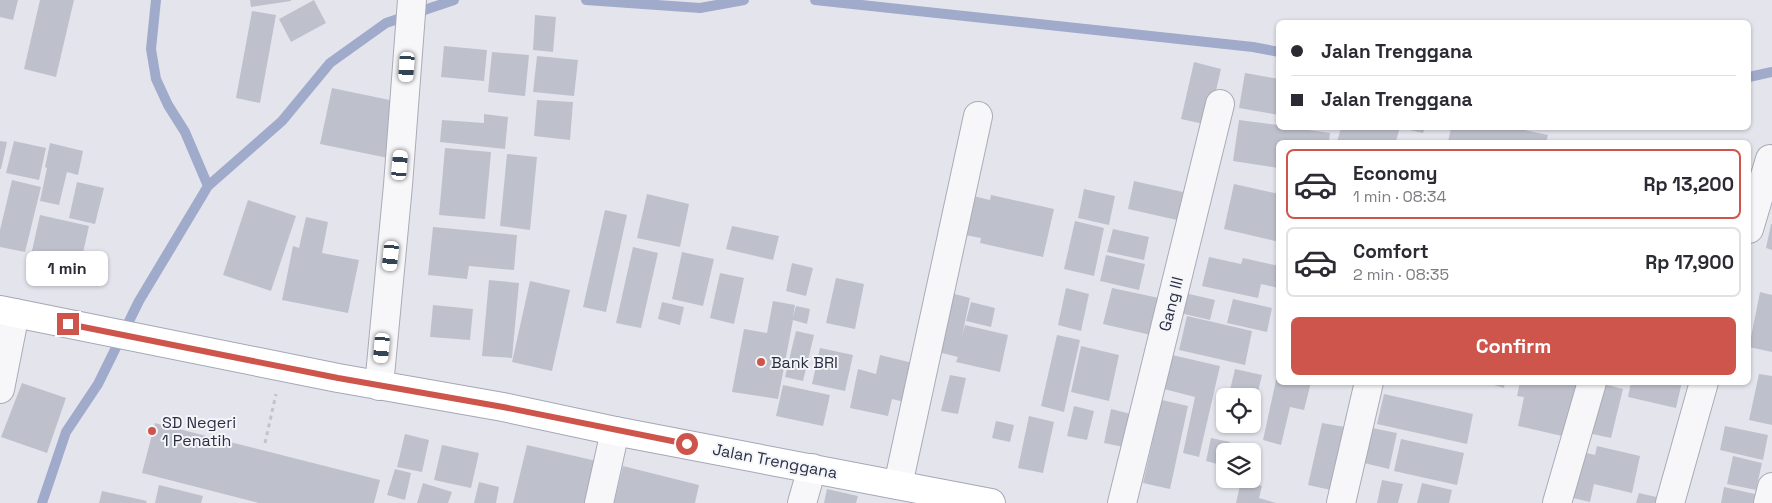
<!DOCTYPE html>
<meta charset="utf-8">
<style>
body{margin:0;font-family:"Space Grotesk",sans-serif;background:#f2f2f3;color:#2b2b33;height:100vh;display:flex;flex-direction:column;font-size:19px;white-space:nowrap}
*{box-sizing:border-box;margin:0}
p{font-size:16px;color:#7c7c81}
.icon{flex:none;width:28px;height:28px;fill:none;stroke:currentColor;stroke-width:2;stroke-linecap:round;stroke-linejoin:round}
.map{position:relative;flex:1;overflow:hidden}
.panel{position:absolute;left:1276px;top:140px;width:475px;height:245px;display:flex;flex-direction:column;background:#fff;border-radius:8px;box-shadow:0 1px 4px #0004}
.panel>*{flex:none}
.top-card{position:absolute;left:1276px;top:20px;width:475px;height:110px;border-radius:8px;box-shadow:0 1px 4px #0004;display:grid;align-content:center;height:110px;padding:0 15px;background:#fff}
.buttons{position:absolute;left:1216px;top:388px;display:grid;gap:10px}
.buttons a{display:grid;place-items:center;width:45px;height:45px;border-radius:8px;background:#fff;box-shadow:0 1px 4px #0004;font-size:25px}
.end{position:absolute;width:22px;height:22px;margin:-11px;border:6px solid #ce554c;background:#fff;box-shadow:0 0 0 2px #fff}
.from{border-radius:50%}
.bubble{position:absolute;height:35px;border-radius:8px;background:#fff;box-shadow:0 1px 4px #0004;font-size:16px;font-weight:600;line-height:35px;text-align:center}
.car{position:absolute;width:15px;height:30px;margin:-15px -8px;border-radius:6px;box-shadow:0 0 4px 1px #0007;background:linear-gradient(#fff 24%,#345 0 40%,#fff 0 76%,#345 0 86%,#fff 0)}
.top-card b{display:flex;align-items:center;gap:18px;height:48px;font-size:19px}
.top-card b+b{border-top:1px solid #e1e1e2}
.top-card i{width:12px;height:12px;background:#2b2b33}
ul{padding:9px 0 0;list-style:none}
li{display:flex;align-items:center;gap:15px;height:70px;margin:0 10px 8px;padding:0 5px;border:2px solid #e1e1e2;border-radius:8px}
li div{flex:1}
li b{display:block;font-size:19px}
li em{font-style:normal;font-weight:600}
li.current{border-color:#ce554c}
li>.icon{width:45px;height:45px;stroke-width:1.5}
.button{display:flex;gap:10px;margin-top:auto;padding:10px 15px}
.button a{flex:1;height:58px;border-radius:8px;background:#ce554c;color:#fff;font-size:20px;font-weight:600;line-height:58px;text-align:center}
.map>svg:first-child{display:block}
</style>
<div class="map">
<svg width="1772" height="503" viewBox="0 0 1772 503">
<rect width="100%" height="100%" fill="#e4e5ec"/>
<g fill="none" stroke-linecap="round" stroke-linejoin="round">
<!-- stream -->
<path stroke="#a0abcb" stroke-width="10" d="M156,0L151,49L156,79L168,105L185,132L208,186
M586,0L700,8L744,0
M815,0L1253,47L1279,52
M1749,77L1772,72
M42,503L66,432L98,384L139,301L208,186L282,121L330,63L386,23L454,0"/>
</g>
<!-- building -->
<path fill="#bec0cc" d="M0,0H18L13,20L0,17Z
M40,0H74L56,77L24,69Z
M250,0H291V1L251,7Z
M314,0L326,23L291,42L279,19Z
M252,11L276,15L260,103L236,98Z
M535,15L556,17L553,52L533,50Z
M444,46L487,50L484,81L441,77Z
M492,52L529,55L525,96L488,92Z
M537,56L578,60L574,96L533,92Z
M1194,62L1221,69L1208,125L1181,119Z
M1245,73L1279,79V115L1239,108Z
M332,88L399,102L388,158L320,144Z
M537,100L573,102L570,140L534,136Z
M484,114L508,117L505,149L440,142L442,120L484,123Z
M1239,120L1279,125V128H1293L1330,133L1329,142H1279V168L1233,161Z
M1341,128H1387L1399,130L1396,142H1337Z
M1401,128H1425L1423,133Z
M1451,128H1515L1548,135L1546,142H1448Z
M0,141L7,142L1,169H0Z
M14,141L46,148L39,180L6,173Z
M50,143L83,151L78,175L67,172L59,205L40,201L47,168L45,167Z
M445,148L491,152L485,219L439,215Z
M507,154L537,157L530,230L500,226Z
M12,180L41,187L25,252L0,247V230Z
M1134,181L1183,192L1177,220L1128,209Z
M77,182L104,188L95,224L69,218Z
M1234,184L1279,194V242L1224,229Z
M1084,189L1115,196L1109,225L1078,218Z
M647,194L689,204L680,247L637,238Z
M969,195L990,200L991,195L1054,209L1043,257L980,243L981,238L960,234Z
M248,200L296,216L271,291L223,275Z
M605,210L627,215L606,312L583,307Z
M40,215L89,226L76,284L27,273Z
M306,217L328,222L322,253L359,260L348,313L282,300L293,246L299,248Z
M1075,221L1104,228L1094,276L1064,269Z
M1771,224H1772V250L1766,248Z
M732,226L779,236L773,260L726,249Z
M433,227L517,235L514,270L469,266L467,279L428,275Z
M1113,229L1149,237L1144,260L1107,252Z
M633,247L658,253L641,328L616,323Z
M682,252L714,259L703,306L672,299Z
M1106,255L1145,264L1139,290L1100,281Z
M1209,257L1241,264L1243,258L1279,266V288L1261,284L1258,298L1202,286Z
M792,263L813,268L806,296L786,291Z
M720,273L744,278L734,324L710,318Z
M836,278L864,284L855,329L826,323Z
M489,280L519,283L512,358L482,356Z
M530,281L570,290L552,371L512,362Z
M1066,288L1089,294L1081,331L1058,325Z
M1112,288L1159,298L1151,335L1103,324Z
M1760,292L1772,295V352L1749,347Z
M951,293L970,298L962,336L965,325L1008,335L1000,372L956,362L958,357L938,352Z
M1185,293L1215,300L1210,320L1180,313Z
M1233,299L1272,308L1267,332L1227,323Z
M773,301L795,305L793,317L796,306L810,309L807,324L793,320L778,399L732,392L744,329L767,333Z
M662,302L684,307L680,325L658,319Z
M971,302L995,308L991,327L966,321Z
M433,305L473,309L470,340L430,337Z
M1187,316L1252,331L1245,365L1179,350Z
M796,331L814,335L803,381L785,377Z
M1057,335L1080,340L1064,412L1041,406Z
M1081,346L1119,355L1109,401L1071,392Z
M820,348L853,355L845,391L812,384Z
M880,355L917,364L908,403L892,399L888,416L850,408L858,369L876,374Z
M1172,355L1220,366L1199,457L1183,453L1195,397L1164,389Z
M1235,369L1262,375L1256,400L1252,399V396H1240L1229,394Z
M1278,371L1279,382H1311L1304,410L1290,407L1281,445L1263,440Z
M1759,374L1772,376V425L1749,420Z
M950,375L966,378L958,414L941,411Z
M1484,382H1505L1504,388Z
M1520,382H1587L1575,439L1518,426L1524,397L1517,396Z
M1596,382L1623,389L1611,438L1583,432Z
M1631,382H1682L1676,408L1628,397Z
M22,383L66,398L47,453L1,437Z
M783,385L830,395L823,426L776,416Z
M1384,394L1473,414L1467,444L1377,424Z
M1162,400L1188,406L1170,489L1143,483Z
M1074,406L1094,411L1087,440L1067,436Z
M1111,409L1131,414L1124,447L1104,443Z
M1029,416L1054,422L1043,473L1018,468Z
M996,421L1014,425L1010,442L992,438Z
M155,423L380,480L374,503H259L142,473Z
M1322,423L1345,427L1340,492L1308,485Z
M1725,426L1768,435L1763,460L1720,450Z
M1372,428L1397,433L1389,469L1364,463Z
M405,434L429,440L422,472L397,467Z
M1211,438L1230,442L1228,451H1225V466L1206,461Z
M1401,439L1464,453L1457,485L1394,471Z
M442,445L479,453L471,488L434,480Z
M527,445L601,462L592,503H513Z
M1597,446L1640,456L1632,493L1594,484L1590,502L1564,496L1574,450L1595,455Z
M1733,456L1762,463L1756,490L1727,484Z
M623,466L699,485L695,503H614Z
M395,469L411,473L405,500L387,495Z
M1382,480L1403,484L1398,503H1377Z
M1241,481L1262,486L1259,498L1276,503H1236Z
M479,482L499,487L496,503H474Z
M423,483L452,492L448,503H417Z
M1422,483L1452,490L1449,503H1417Z
M159,485L203,496L201,503H155Z
M1724,487L1755,494L1753,503H1721Z
M827,489L858,496L856,503H824Z
M102,491L147,501L146,503H99Z
M1639,493L1665,499V503H1636Z"/>
<g fill="none" stroke-linecap="round" stroke-linejoin="round">
<defs>
<path id="minor" d="M1749,229L1770,159
M379,386L398,185L412,0
M0,389L15,313
M898,485L978,116
M599,503L615,431
M802,503L812,468
M1122,503L1220,104
M1341,503L1369,382
M1557,503L1592,382
M1670,503L1704,382
M1768,503L1772,487"/>
<path id="major" d="M0,310L338,378L503,407L615,431L991,503"/>
</defs>
<!-- minor casing -->
<use href="#minor" stroke="#a9abb6" stroke-width="30"/>
<!-- major casing -->
<use href="#major" stroke="#a3a7b8" stroke-width="30"/>
<!-- path -->
<path stroke="#c2c3cb" stroke-width="3" stroke-dasharray="4 4" stroke-linecap="butt" d="M265,443L276,394"/>
<!-- minor -->
<use href="#minor" stroke="#f7f7fa" stroke-width="28"/>
<!-- major -->
<use href="#major" stroke="#fff" stroke-width="28"/>
</g>
<g fill="none" stroke-linecap="round" stroke-linejoin="round">
<!-- route -->
<path stroke="#ce554c" stroke-width="6" d="M68,324L338,378L503,407L687,444"/>
</g>
<!-- markers -->
<g fill="#ce554c" stroke="#f4f5f9" stroke-width="2">
<circle cx="761" cy="362" r="5"/>
<circle cx="152" cy="431" r="5"/>
</g>
<g text-anchor="middle" dominant-baseline="central" stroke-width="4" stroke-linejoin="round" paint-order="stroke">
<!-- street labels -->
<g font-size="16" fill="#2b2f44" stroke="#f4f5f9">
<text transform="translate(1171 304) rotate(-76)">Gang III</text>
<text transform="translate(775 461) rotate(11)">Jalan Trenggana</text>
</g>
<!-- poi labels -->
<g font-size="16" fill="#2b2f44" stroke="#f4f5f9" text-anchor="start">
<text x="771" y="362">Bank BRI</text>
<text x="162" y="422">SD Negeri<tspan x="162" dy="18">1 Penatih</tspan></text>
</g>
</g>
</svg>
<div class="buttons">
<a><svg class="icon" aria-label="locate" viewBox="0 0 24 24"><circle cx="12" cy="12" r="6"/><path d="M12 2v4M12 18v4M2 12h4M18 12h4"/></svg></a>
<a><svg class="icon" aria-label="layers" viewBox="0 0 24 24"><path d="M12 4l9 5-9 5-9-5zM3 14l9 5 9-5"/></svg></a>
</div>
<i class="end from" style="left:687px;top:444px"></i>
<i class="end" style="left:68px;top:324px"></i>
<div class="bubble" style="left:26px;top:251px;width:82px">1 min</div>
<i class="car" style="left:407px;top:67px;rotate:184deg"></i>
<i class="car" style="left:400px;top:165px;rotate:5deg"></i>
<i class="car" style="left:391px;top:256px;rotate:186deg"></i>
<i class="car" style="left:382px;top:348px;rotate:185deg"></i>
<div class="top-card">
<b><i class="from"></i>Jalan Trenggana</b>
<b><i></i>Jalan Trenggana</b>
</div>
<section class="panel">
<ul>
<li class="current"><svg class="icon" aria-label="car" viewBox="0 0 24 24"><path d="M5 17H2v-5l4-1 3-4h7l3 4 3 1v5h-3M9 17h6M6 11h13"/><circle cx="7" cy="17" r="2"/><circle cx="17" cy="17" r="2"/></svg><div><b>Economy</b><p>1 min · 08:34</p></div><em>Rp 13,200</em></li>
<li><svg class="icon" aria-label="car" viewBox="0 0 24 24"><path d="M5 17H2v-5l4-1 3-4h7l3 4 3 1v5h-3M9 17h6M6 11h13"/><circle cx="7" cy="17" r="2"/><circle cx="17" cy="17" r="2"/></svg><div><b>Comfort</b><p>2 min · 08:35</p></div><em>Rp 17,900</em></li>
</ul>
<div class="button"><a>Confirm</a></div>
</section>
</div>
